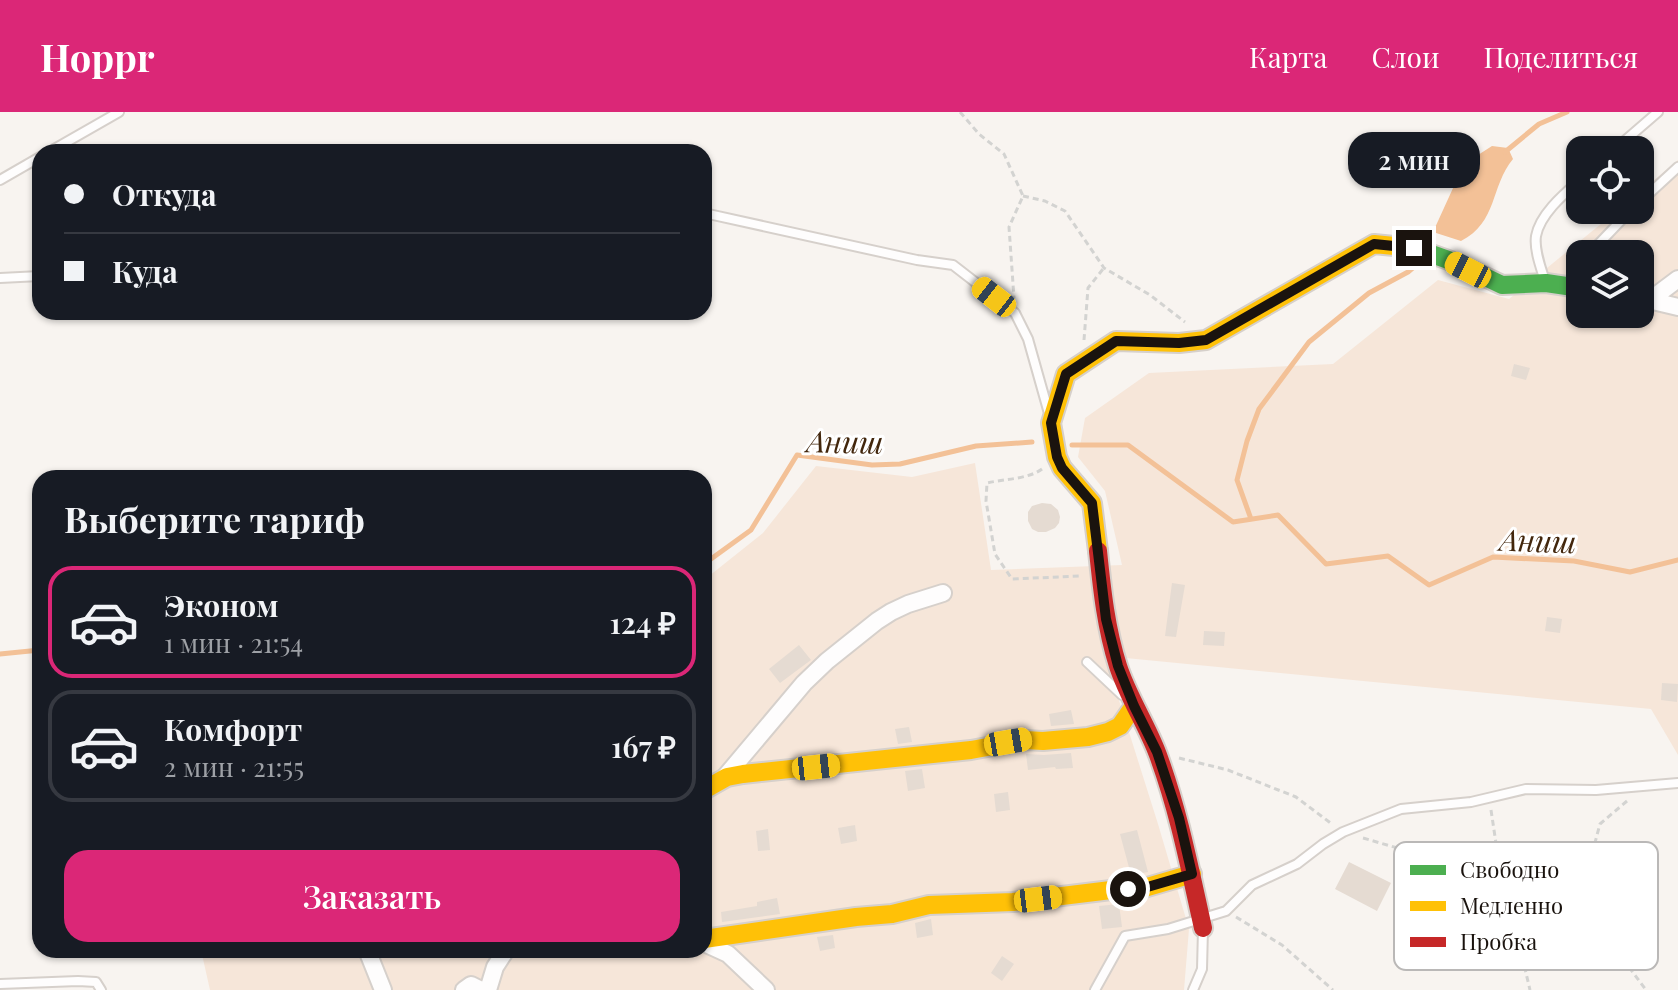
<!DOCTYPE html>
<html lang="ru">
<meta charset="utf-8">
<style>
body{margin:0;font-family:"Playfair Display",serif;background:#20242c;color:#f1f3f6;height:100vh;display:flex;flex-direction:column;font-size:30px;white-space:nowrap}
*{box-sizing:border-box;margin:0}
p{font-size:26px;color:#9ea1a6}
.icon{flex:none;width:44px;height:44px;fill:none;stroke:currentColor;stroke-width:2;stroke-linecap:round;stroke-linejoin:round}
.map{position:relative;flex:1;overflow:hidden}
.drawer{position:absolute;left:32px;top:358px;width:680px;height:488px;display:flex;flex-direction:column;background:#171b24;border-radius:24px;box-shadow:0 2px 6px #0004}
.drawer>*{flex:none}
.hud{position:absolute;left:32px;top:32px;width:680px;height:176px;border-radius:24px;box-shadow:0 2px 6px #0004;display:grid;align-content:center;height:176px;padding:0 32px;background:#171b24}
.buttons{position:absolute;left:1566px;top:24px;display:grid;gap:16px}
.buttons a{display:grid;place-items:center;width:88px;height:88px;border-radius:16px;background:#171b24;box-shadow:0 2px 6px #0004;font-size:40px}
.end{position:absolute;width:36px;height:36px;margin:-18px;border:10px solid #1a130e;background:#fff;box-shadow:0 0 0 4px #fff}
.from{border-radius:50%}
.bubble{position:absolute;height:56px;border-radius:24px;background:#171b24;box-shadow:0 2px 6px #0004;font-size:26px;font-weight:600;line-height:56px;text-align:center}
.car{position:absolute;width:24px;height:48px;margin:-24px -12px;border-radius:10px;box-shadow:0 0 6px 2px #0007;background:linear-gradient(#f5c518 24%,#345 0 40%,#f5c518 0 76%,#345 0 86%,#f5c518 0)}
.hud b{display:flex;align-items:center;gap:28px;height:76px;font-size:30px}
.hud b+b{border-top:2px solid #363941}
.hud i{width:20px;height:20px;background:#f1f3f6}
ul{padding:0;list-style:none}
li{display:flex;align-items:center;gap:24px;height:112px;margin:0 16px 12px;padding:0 16px;border:4px solid #363941;border-radius:24px}
li div{flex:1}
li b{display:block;font-size:30px}
li em{font-style:normal;font-weight:600}
li.current{border-color:#db2777}
li>.icon{width:72px;height:72px;stroke-width:1.5}
h2{padding:0 32px;font-size:36px;line-height:96px}
.primary-button{display:flex;gap:16px;margin-top:auto;padding:16px 32px}
.primary-button a{flex:1;height:92px;border-radius:24px;background:#db2777;color:#fff;font-size:32px;font-weight:600;line-height:92px;text-align:center}
header{display:flex;align-items:center;gap:48px;box-sizing:border-box;height:112px;padding:0 40px;background:#db2777;color:#fff}
header strong{font-size:38px}
nav{display:flex;gap:44px;margin-inline-start:auto;font-size:28px}
.map>svg:first-child{display:block}
</style>
<header>
<strong>Hoppr</strong>
<nav><a>Карта</a><a>Слои</a><a>Поделиться</a></nav>
</header>
<div class="map">
<svg width="1678" height="878" viewBox="0 0 1678 878">
<rect width="100%" height="100%" fill="#f8f4f0"/>
<!-- green -->
<path fill="#f6e6d9" fill-rule="evenodd" d="M1678,48V643L1651,597L1105,544L1158,712L1189,817L1184,878H210L201,838H704V468L763,421L816,354L912,365L975,351L991,458L1122,453L1105,379L1078,345L1085,306L1149,261L1333,252L1438,168L1509,187L1618,98H1640V80ZM1580,142H1640V202H1580Z"/>
<!-- water -->
<path fill="#f3c197" d="M1492,34L1508,36L1513,47C1490,75 1498,110 1461,129L1433,120L1464,52Z"/>
<g fill="none" stroke-linecap="round" stroke-linejoin="round">
<!-- stream -->
<path stroke="#f3c197" stroke-width="5" d="M1505,40L1539,12L1567,0
M1072,333H1128L1233,410L1278,403L1326,452L1388,444L1429,473L1493,445L1574,449L1630,460L1678,448
M1251,407L1237,368L1247,329L1259,297L1309,230L1369,181L1408,160L1415,154
M704,452L751,418L797,343L872,353L900,352L976,334L1032,330
M0,542L40,538"/>
</g>
<!-- building -->
<path fill="#e5dbd2" d="M1514,252L1530,256L1526,268L1511,264Z
M1042,391L1051,392L1058,398L1060,405L1059,411L1055,416L1046,420H1038L1032,417L1028,409V400L1032,394Z
M1172,471L1185,473L1176,525L1165,524Z
M1547,505L1562,507L1560,521L1545,519Z
M1204,519L1225,520L1224,534L1203,533Z
M799,533L811,548L780,571L769,557Z
M1662,571L1678,572L1677,590L1661,588Z
M1071,598L1074,612L1051,614L1049,602Z
M909,615L912,630L898,632L895,617Z
M1071,641L1073,656L1056,657L1055,655L1028,658L1026,642L1044,643Z
M922,657L925,676L908,679L905,659Z
M1008,680L1010,698L996,700L994,682Z
M855,713L857,729L841,732L838,716Z
M768,717L770,738L758,739L756,719Z
M1137,718L1148,760L1131,763L1120,722Z
M1349,750L1391,771L1377,799L1335,777Z
M777,786L780,802L722,810L721,800L757,794V790Z
M1119,792L1122,815L1102,817L1099,794Z
M931,807L933,823L917,826L915,811Z
M833,823L835,836L820,839L817,825Z
M1002,844L1014,852L1002,869L991,861Z"/>
<g fill="none" stroke-linecap="round" stroke-linejoin="round">
<defs>
<path id="lane" d="M1614,38L1658,0
M49,40L119,0
M0,68L40,45
M1640,90L1678,55
M704,101L917,148L953,153L1015,201L1028,227L1048,298
M1589,142L1631,98
M0,166L40,164
M1545,169C1541,156 1534,138 1536,124C1540,102 1564,82 1580,68
M1570,172L1580,156
M1087,550L1122,583
M0,872L78,869L96,870L101,878
M1095,878L1125,824L1168,817L1226,799L1252,773L1297,752L1323,732L1343,720L1401,697L1471,690L1526,677L1596,678L1678,671
M1193,878L1202,857L1203,817"/>
<path id="street" d="M1640,186L1678,195
M1650,188L1678,167
M724,666L804,571L827,549L877,509L891,500L908,492L943,481
M704,831L728,842L766,878
M367,838L383,878
M464,878L471,873L481,878
M488,878L495,855L506,838"/>
<path id="fast" d="M1423,139L1454,150L1502,173L1546,171L1580,176"/>
<path id="slow" d="M1098,439L1092,391L1062,356L1057,345L1051,311L1066,262L1116,229L1179,231L1206,228L1374,132L1414,136L1423,139
M704,678L727,665L743,662L971,638L1025,628L1043,629L1088,625L1108,620L1120,614L1134,594
M704,827L856,805L892,802L929,793L1013,790L1111,778L1144,776L1192,762"/>
<path id="jam" d="M1098,439C1102,478 1106,516 1118,554C1128,585 1147,613 1158,643C1179,700 1190,758 1203,816"/>
</defs>
<!-- lane casing -->
<use href="#lane" stroke="#d6d0cb" stroke-width="12"/>
<!-- street casing -->
<use href="#street" stroke="#d6d0cb" stroke-width="20"/>
<!-- fast casing -->
<use href="#fast" stroke="#d6d0cb" stroke-width="22"/>
<!-- slow casing -->
<use href="#slow" stroke="#d6d0cb" stroke-width="22"/>
<!-- jam casing -->
<use href="#jam" stroke="#d6d0cb" stroke-width="22"/>
<!-- path -->
<path stroke="#d3d3d1" stroke-width="3" stroke-dasharray="6 4" stroke-linecap="butt" d="M960,0L979,22L1004,42L1023,84L1009,115L1014,186
M1023,84L1045,89L1065,99L1104,156L1150,183L1185,210
M1084,228L1088,176L1103,157
M1042,357C1029,367 1004,367 987,371L986,389L995,442L1012,467L1081,464
M1179,646L1228,658L1296,685L1332,712
M1627,689L1600,712L1590,749L1593,791L1614,835L1646,878
M1491,698L1497,738L1530,878
M1363,726L1432,746L1512,803L1614,835
M1236,805L1282,833L1333,878"/>
<!-- lane -->
<use href="#lane" stroke="#fefdfd" stroke-width="8"/>
<!-- street -->
<use href="#street" stroke="#fefdfd" stroke-width="16"/>
<!-- fast -->
<use href="#fast" stroke="#4caf50" stroke-width="18"/>
<!-- slow -->
<use href="#slow" stroke="#ffc107" stroke-width="18"/>
<!-- jam -->
<use href="#jam" stroke="#c62828" stroke-width="18"/>
</g>
<g fill="none" stroke-linecap="round" stroke-linejoin="round">
<!-- route -->
<path stroke="#1a130e" stroke-width="10" d="M1128,777L1144,776L1192,762L1179,706L1157,640L1134,594L1118,554L1106,507L1092,391L1062,356L1057,345L1051,311L1066,262L1116,229L1179,231L1206,228L1374,132L1414,136"/>
</g>
<g text-anchor="middle" dominant-baseline="central" stroke-width="6" stroke-linejoin="round" paint-order="stroke">
<!-- water labels -->
<g font-size="30" font-style="italic" fill="#42260c" stroke="#fff">
<text transform="translate(845 329) rotate(1)">Аниш</text>
<text transform="translate(1538 428) rotate(2)">Аниш</text>
</g>
</g>
<!-- legend -->
<rect x="1394" y="730" width="264" height="128" rx="12" fill="#fff" stroke="#bab8b7" stroke-width="2"/>
<rect x="1410" y="753" width="36" height="10" fill="#4caf50"/>
<rect x="1410" y="789" width="36" height="10" fill="#ffc107"/>
<rect x="1410" y="825" width="36" height="10" fill="#c62828"/>
<g font-size="22" fill="#1a130e">
<text x="1460" y="766">Свободно</text>
<text x="1460" y="802">Медленно</text>
<text x="1460" y="838">Пробка</text>
</g>
</svg>
<div class="buttons">
<a><svg class="icon" aria-label="locate" viewBox="0 0 24 24"><circle cx="12" cy="12" r="6"/><path d="M12 2v4M12 18v4M2 12h4M18 12h4"/></svg></a>
<a><svg class="icon" aria-label="layers" viewBox="0 0 24 24"><path d="M12 4l9 5-9 5-9-5zM3 14l9 5 9-5"/></svg></a>
</div>
<i class="end from" style="left:1128px;top:777px"></i>
<i class="end" style="left:1414px;top:136px"></i>
<div class="bubble" style="left:1348px;top:20px;width:132px">2 мин</div>
<i class="car" style="left:1468px;top:158px;rotate:297deg"></i>
<i class="car" style="left:994px;top:185px;rotate:308deg"></i>
<i class="car" style="left:1008px;top:630px;rotate:80deg"></i>
<i class="car" style="left:816px;top:655px;rotate:84deg"></i>
<i class="car" style="left:1038px;top:787px;rotate:83deg"></i>
<div class="hud">
<b><i class="from"></i>Откуда</b>
<b><i></i>Куда</b>
</div>
<section class="drawer">
<h2>Выберите тариф</h2>
<ul>
<li class="current"><svg class="icon" aria-label="car" viewBox="0 0 24 24"><path d="M5 17H2v-5l4-1 3-4h7l3 4 3 1v5h-3M9 17h6M6 11h13"/><circle cx="7" cy="17" r="2"/><circle cx="17" cy="17" r="2"/></svg><div><b>Эконом</b><p>1 мин · 21:54</p></div><em>124 ₽</em></li>
<li><svg class="icon" aria-label="car" viewBox="0 0 24 24"><path d="M5 17H2v-5l4-1 3-4h7l3 4 3 1v5h-3M9 17h6M6 11h13"/><circle cx="7" cy="17" r="2"/><circle cx="17" cy="17" r="2"/></svg><div><b>Комфорт</b><p>2 мин · 21:55</p></div><em>167 ₽</em></li>
</ul>
<div class="primary-button"><a>Заказать</a></div>
</section>
</div>
